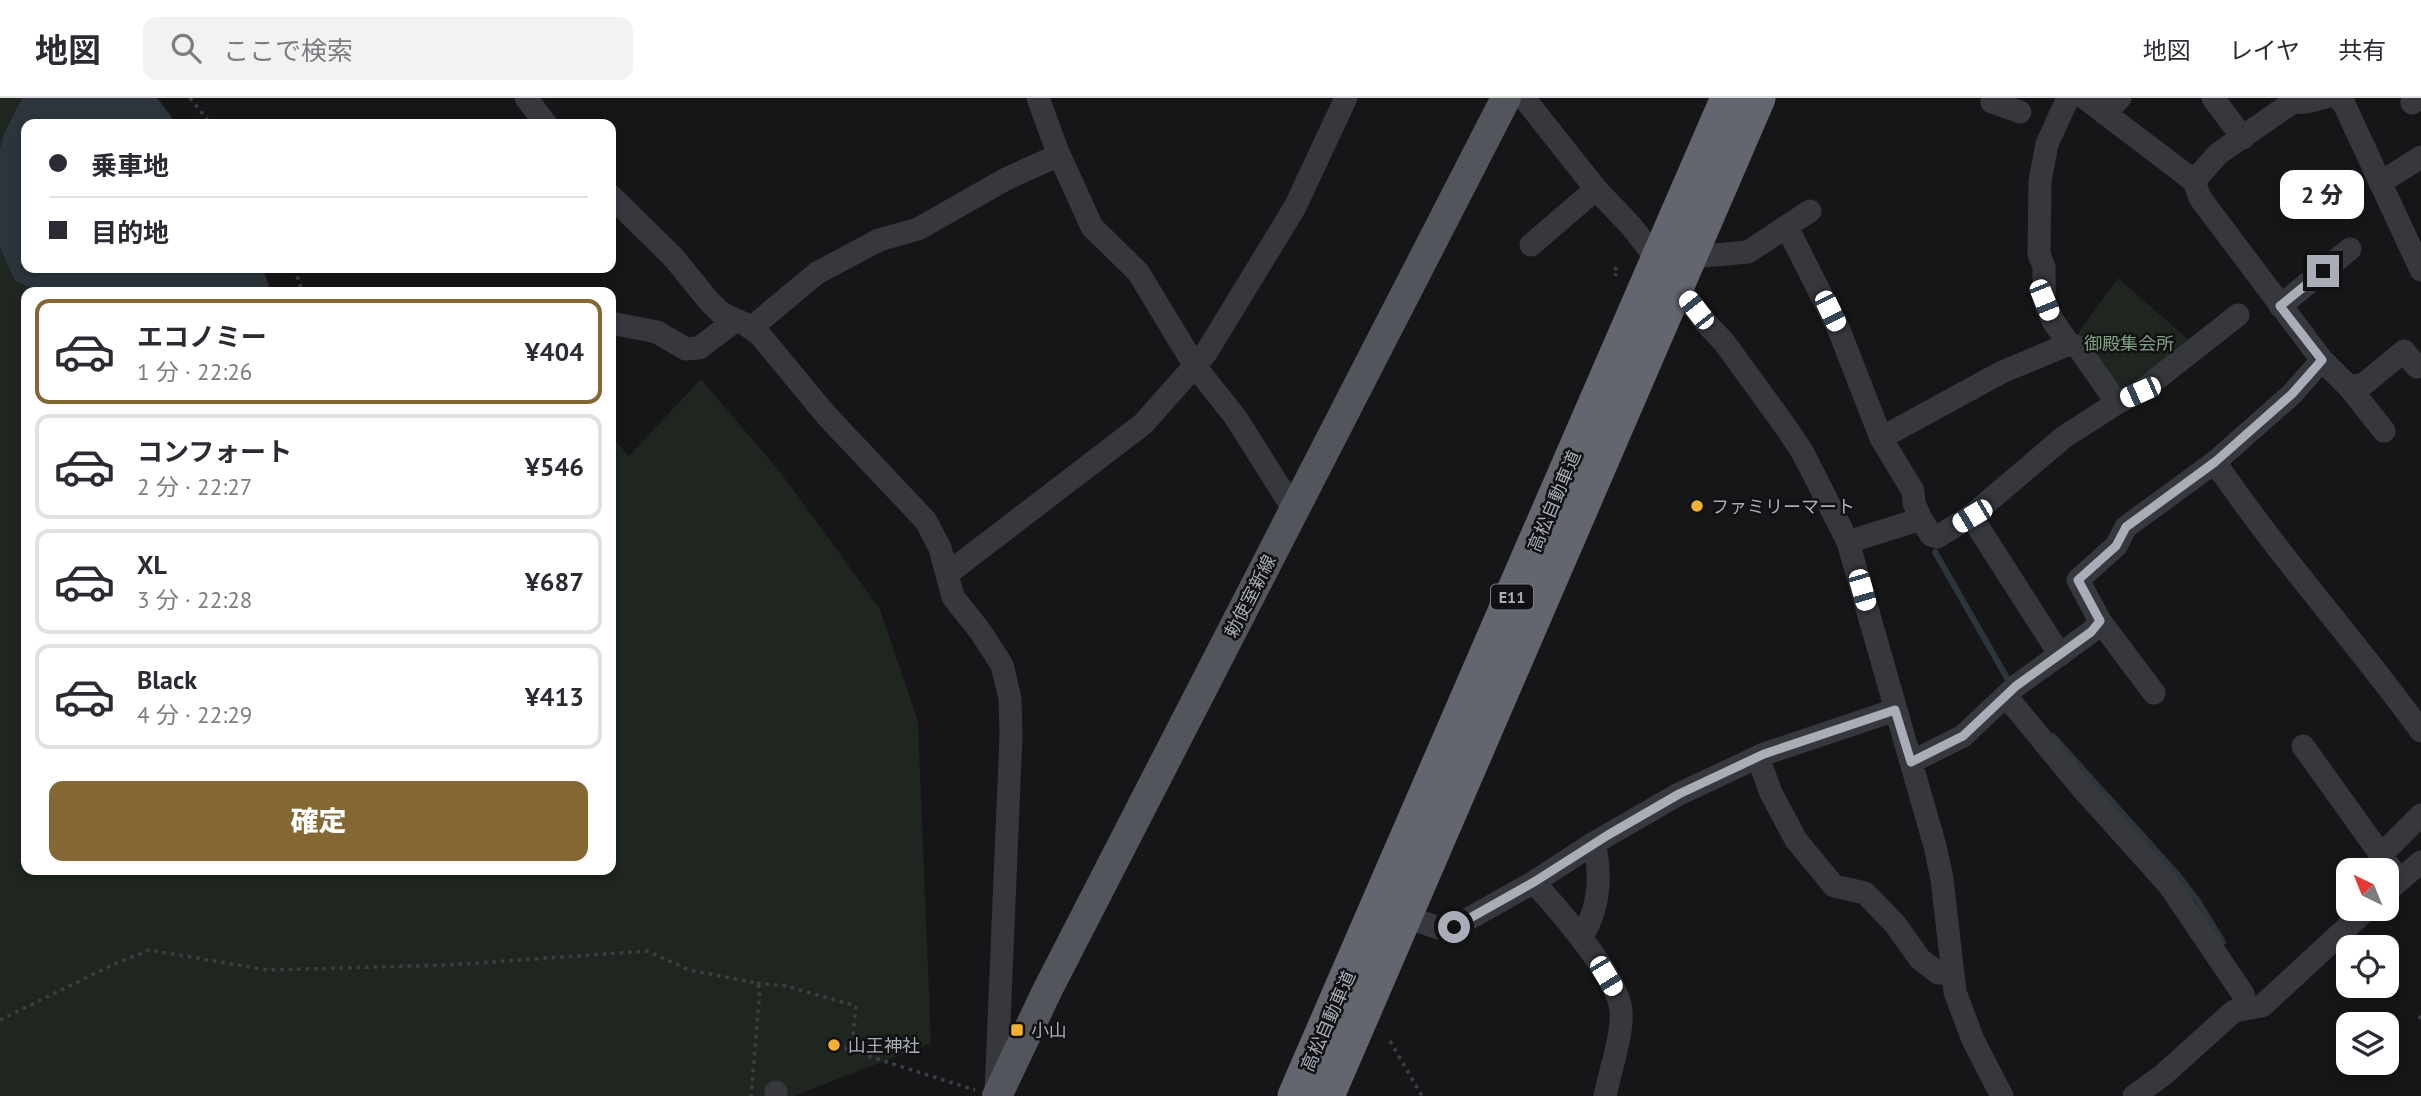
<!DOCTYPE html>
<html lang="ja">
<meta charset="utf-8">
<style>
body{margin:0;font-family:"PT Sans","Noto Sans JP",sans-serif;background:#f2f2f3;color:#2b2b33;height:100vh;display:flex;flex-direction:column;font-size:26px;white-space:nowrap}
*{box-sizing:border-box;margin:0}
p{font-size:23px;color:#7c7c81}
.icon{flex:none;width:38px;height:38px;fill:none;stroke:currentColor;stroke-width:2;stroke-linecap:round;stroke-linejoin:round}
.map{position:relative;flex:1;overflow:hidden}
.sheet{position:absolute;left:21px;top:189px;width:595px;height:588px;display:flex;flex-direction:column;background:#fff;border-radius:14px;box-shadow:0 4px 10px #0003}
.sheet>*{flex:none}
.top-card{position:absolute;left:21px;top:21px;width:595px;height:154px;border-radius:14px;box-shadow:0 4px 10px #0003;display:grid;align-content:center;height:154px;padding:0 28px;background:#fff}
.needle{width:46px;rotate:317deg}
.controls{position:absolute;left:2336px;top:760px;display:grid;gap:14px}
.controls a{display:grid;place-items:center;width:63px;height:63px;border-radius:14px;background:#fff;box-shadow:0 4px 10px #0003;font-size:35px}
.end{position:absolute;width:32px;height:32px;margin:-16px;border:9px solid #a8adb8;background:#111;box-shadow:0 0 0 4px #111}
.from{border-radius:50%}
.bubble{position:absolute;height:49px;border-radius:14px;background:#fff;box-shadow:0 4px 10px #0003;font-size:23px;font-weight:800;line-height:49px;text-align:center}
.car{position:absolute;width:21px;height:42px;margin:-21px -10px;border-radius:9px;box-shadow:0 0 5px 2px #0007;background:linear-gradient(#fff 24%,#345 0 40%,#fff 0 76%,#345 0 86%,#fff 0)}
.top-card b{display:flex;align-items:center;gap:24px;height:66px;font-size:26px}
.top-card b+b{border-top:2px solid #e1e1e2}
.top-card i{width:18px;height:18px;background:#2b2b33}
ul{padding:12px 0 0;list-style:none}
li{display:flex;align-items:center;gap:21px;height:105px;margin:0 14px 10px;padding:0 14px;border:4px solid #e1e1e2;border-radius:14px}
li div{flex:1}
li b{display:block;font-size:26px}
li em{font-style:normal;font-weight:800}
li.on{border-color:#856733}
li>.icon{width:63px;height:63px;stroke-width:1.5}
.primary-button{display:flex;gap:14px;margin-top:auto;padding:14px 28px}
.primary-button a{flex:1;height:80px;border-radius:14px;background:#856733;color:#fff;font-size:28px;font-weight:800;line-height:80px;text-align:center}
header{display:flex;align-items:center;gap:42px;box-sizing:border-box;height:98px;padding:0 35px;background:#fff;border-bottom:2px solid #e1e1e2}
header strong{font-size:33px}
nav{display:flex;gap:38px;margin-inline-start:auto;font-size:24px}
.search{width:490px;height:63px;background:#f2f2f3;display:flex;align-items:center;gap:18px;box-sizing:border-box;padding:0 24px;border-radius:14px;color:#7c7c81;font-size:26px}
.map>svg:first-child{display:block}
</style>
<header>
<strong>地図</strong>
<div class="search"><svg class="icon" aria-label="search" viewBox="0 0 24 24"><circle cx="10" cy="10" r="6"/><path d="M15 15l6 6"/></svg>ここで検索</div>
<nav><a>地図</a><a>レイヤ</a><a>共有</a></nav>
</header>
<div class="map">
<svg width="2421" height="998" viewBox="0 0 2421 998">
<rect width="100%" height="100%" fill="#161618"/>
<!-- green -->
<path fill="#1e261f" d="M0,0H22L3,38L0,50Z
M0,150L15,183L39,194H26V772H611V338L629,358L701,281L781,375L880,511L918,624L931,945L794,998H0Z
M2118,180L2198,250L2117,305L2070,246Z"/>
<!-- water -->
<path fill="#2c353c" d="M22,0H157L177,26H26V170H263L271,194H200L186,191L138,194H39L15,183L0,150V50L3,38Z"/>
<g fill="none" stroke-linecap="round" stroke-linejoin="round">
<!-- stream -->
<path stroke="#2c353c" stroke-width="6" d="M1935,454L2011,587
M2053,638L2178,777L2198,803L2223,844"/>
<!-- path -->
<path stroke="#3d3f44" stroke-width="3.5" stroke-dasharray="3.5 5" stroke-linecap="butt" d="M190,0L211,26
M295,170L302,194
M1614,170L1618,172L1615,178
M757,885L786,888L856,908L853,936L846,951L975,992
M2419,918L2421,921
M0,922L110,868L149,852L267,872L449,867L647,853L689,872L757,885L760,891L751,998
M1390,943L1422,998"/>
<!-- minor -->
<path stroke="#37383d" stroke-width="23" d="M526,0L546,26
M1038,0L1057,52L1092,129L1138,174L1195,268L1236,320L1294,412
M1524,0L1596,91L1632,129L1705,224L1724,244L1785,328L1803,355L1848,444L1935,748L1942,781L1955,894L1973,942L2002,998
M1994,0L1992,4L2020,14
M2068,0L2047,46L2040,83L2039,156L2044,169V202L2053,223L2069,246
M2085,0L2194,83L2218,56L2293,4
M2213,0L2243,40
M2289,0C2297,9 2312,2 2323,0
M2338,0L2344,6L2421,172
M2412,5L2420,0
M2105,16L2120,0
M2380,85L2421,59
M611,98L674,160L708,202L721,215L745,226L760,237L826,317L926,423L940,450L953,499L980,533L1002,567L1010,600L1011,637L996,995
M1787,129L1839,232L1881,340L1913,393L1914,405L1921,421
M1531,147L1596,91
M1703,158L1748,154L1810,113
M2280,208L2350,151
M611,225L657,234L686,251L699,250L736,222
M751,230L817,175L879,142L918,131L1006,81L1059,57
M2322,262L2349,289L2364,286L2404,253L2417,269L2421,266
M2349,289L2384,333
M2117,305L2140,294L2238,217
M1881,340L2002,274L2069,246L2078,249L2117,305L2064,339L1971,418
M2215,364C2278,457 2354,541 2421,633
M1848,444L1921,421L1931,437L1937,439L1971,418L2060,557
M947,476L1143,326L1206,255L1295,109L1346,0
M2100,523L2154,595
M2006,598L2081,689L2169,787L2243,896L2246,911
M2303,648L2399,782
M1758,659L1771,695L1796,742L1834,788L1865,795L1895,826L1920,861L1938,875H1953
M1911,664L1963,638L2016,588L2091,534L2100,523L2078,482L2116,448L2126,429L2215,364L2292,296L2322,262L2200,100L2194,83
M2381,757L2421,717
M1534,784C1557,810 1619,879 1621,913C1623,936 1610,973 1605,998
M2387,793L2421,764
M1415,822L1439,830L1454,829L1534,784L1594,745L1679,696L1764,656L1895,612
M1581,840C1599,811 1602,778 1594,745
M776,998V994
M2134,998L2163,977L2234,913L2262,908L2368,810"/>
<!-- major -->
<path stroke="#53555c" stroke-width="30" d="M997,998L1048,891L1506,0"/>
<!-- highway-bridge -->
<path stroke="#63666e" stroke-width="35" d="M1295,998L1728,0
M1327,998L1758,0"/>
</g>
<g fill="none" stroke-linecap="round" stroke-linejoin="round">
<!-- route -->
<path stroke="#a8adb8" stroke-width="9" d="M1454,829L1534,784L1608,737L1679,696L1764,656L1895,612L1911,664L1963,638L2016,588L2091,534L2100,523L2078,482L2116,448L2126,429L2215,364L2292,296L2322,262L2280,208L2323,173"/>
</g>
<!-- markers -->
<g fill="#f2b134" stroke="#111113" stroke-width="2.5">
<circle cx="1697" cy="408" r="7"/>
<rect x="1010" y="925" width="14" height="14" rx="3.5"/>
<circle cx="834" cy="947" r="7"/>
</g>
<g text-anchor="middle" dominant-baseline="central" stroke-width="5" stroke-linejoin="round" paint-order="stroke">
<!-- shield labels -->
<rect fill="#111113" stroke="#7b7e86" stroke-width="2" x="1491" y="486.5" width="42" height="25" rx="5"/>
<g font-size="16" font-weight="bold" fill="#a8adb8">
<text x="1512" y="499">E11</text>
</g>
<!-- park labels -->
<g font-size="18" fill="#7fa381" stroke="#111113">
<text x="2129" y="245">御殿集会所</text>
</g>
<!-- street labels -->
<g font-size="18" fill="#a8adb8" stroke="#111113">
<text transform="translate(1554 403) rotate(-67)">高松自動車道</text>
<text transform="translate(1250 498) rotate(-63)">勅使室新線</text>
<text transform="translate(1328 923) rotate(-66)">高松自動車道</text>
</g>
<!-- poi labels -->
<g font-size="18" fill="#a8adb8" stroke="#111113" text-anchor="start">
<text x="1711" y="408">ファミリーマート</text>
<text x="1031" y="932">小山</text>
<text x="848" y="947">山王神社</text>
</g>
</g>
</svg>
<div class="controls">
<a><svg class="needle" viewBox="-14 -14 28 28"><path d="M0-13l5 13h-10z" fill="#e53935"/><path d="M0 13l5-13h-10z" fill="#7c7c81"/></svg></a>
<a><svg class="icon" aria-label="locate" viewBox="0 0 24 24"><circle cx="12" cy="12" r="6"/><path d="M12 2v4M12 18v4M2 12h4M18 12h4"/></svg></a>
<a><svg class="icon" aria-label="layers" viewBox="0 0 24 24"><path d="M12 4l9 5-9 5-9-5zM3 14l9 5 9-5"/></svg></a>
</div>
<i class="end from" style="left:1454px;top:829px"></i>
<i class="end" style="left:2323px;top:173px"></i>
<div class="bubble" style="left:2280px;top:72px;width:84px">2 分</div>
<i class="car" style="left:2044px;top:202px;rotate:158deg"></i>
<i class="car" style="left:1696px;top:212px;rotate:322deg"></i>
<i class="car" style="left:1830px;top:213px;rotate:154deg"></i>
<i class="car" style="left:2140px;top:294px;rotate:246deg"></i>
<i class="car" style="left:1972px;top:418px;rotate:239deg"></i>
<i class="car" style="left:1862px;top:492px;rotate:164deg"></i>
<i class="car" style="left:1606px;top:878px;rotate:149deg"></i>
<div class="top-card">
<b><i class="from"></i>乗車地</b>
<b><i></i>目的地</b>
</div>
<section class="sheet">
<ul>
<li class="on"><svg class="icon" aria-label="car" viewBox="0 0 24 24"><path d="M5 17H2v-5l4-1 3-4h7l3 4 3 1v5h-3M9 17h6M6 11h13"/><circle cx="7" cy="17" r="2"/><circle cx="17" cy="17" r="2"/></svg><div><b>エコノミー</b><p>1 分 · 22:26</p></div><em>¥404</em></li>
<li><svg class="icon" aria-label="car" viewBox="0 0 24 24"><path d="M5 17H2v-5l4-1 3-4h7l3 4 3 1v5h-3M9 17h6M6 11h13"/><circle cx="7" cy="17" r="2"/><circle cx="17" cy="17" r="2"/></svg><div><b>コンフォート</b><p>2 分 · 22:27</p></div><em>¥546</em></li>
<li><svg class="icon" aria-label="car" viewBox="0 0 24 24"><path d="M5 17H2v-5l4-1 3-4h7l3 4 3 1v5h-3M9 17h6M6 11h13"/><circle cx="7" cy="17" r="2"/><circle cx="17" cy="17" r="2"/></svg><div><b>XL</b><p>3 分 · 22:28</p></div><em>¥687</em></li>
<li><svg class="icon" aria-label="car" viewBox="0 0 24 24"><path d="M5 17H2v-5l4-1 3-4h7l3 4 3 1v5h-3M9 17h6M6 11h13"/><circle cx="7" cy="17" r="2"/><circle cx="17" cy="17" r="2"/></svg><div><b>Black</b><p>4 分 · 22:29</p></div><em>¥413</em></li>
</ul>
<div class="primary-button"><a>確定</a></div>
</section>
</div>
